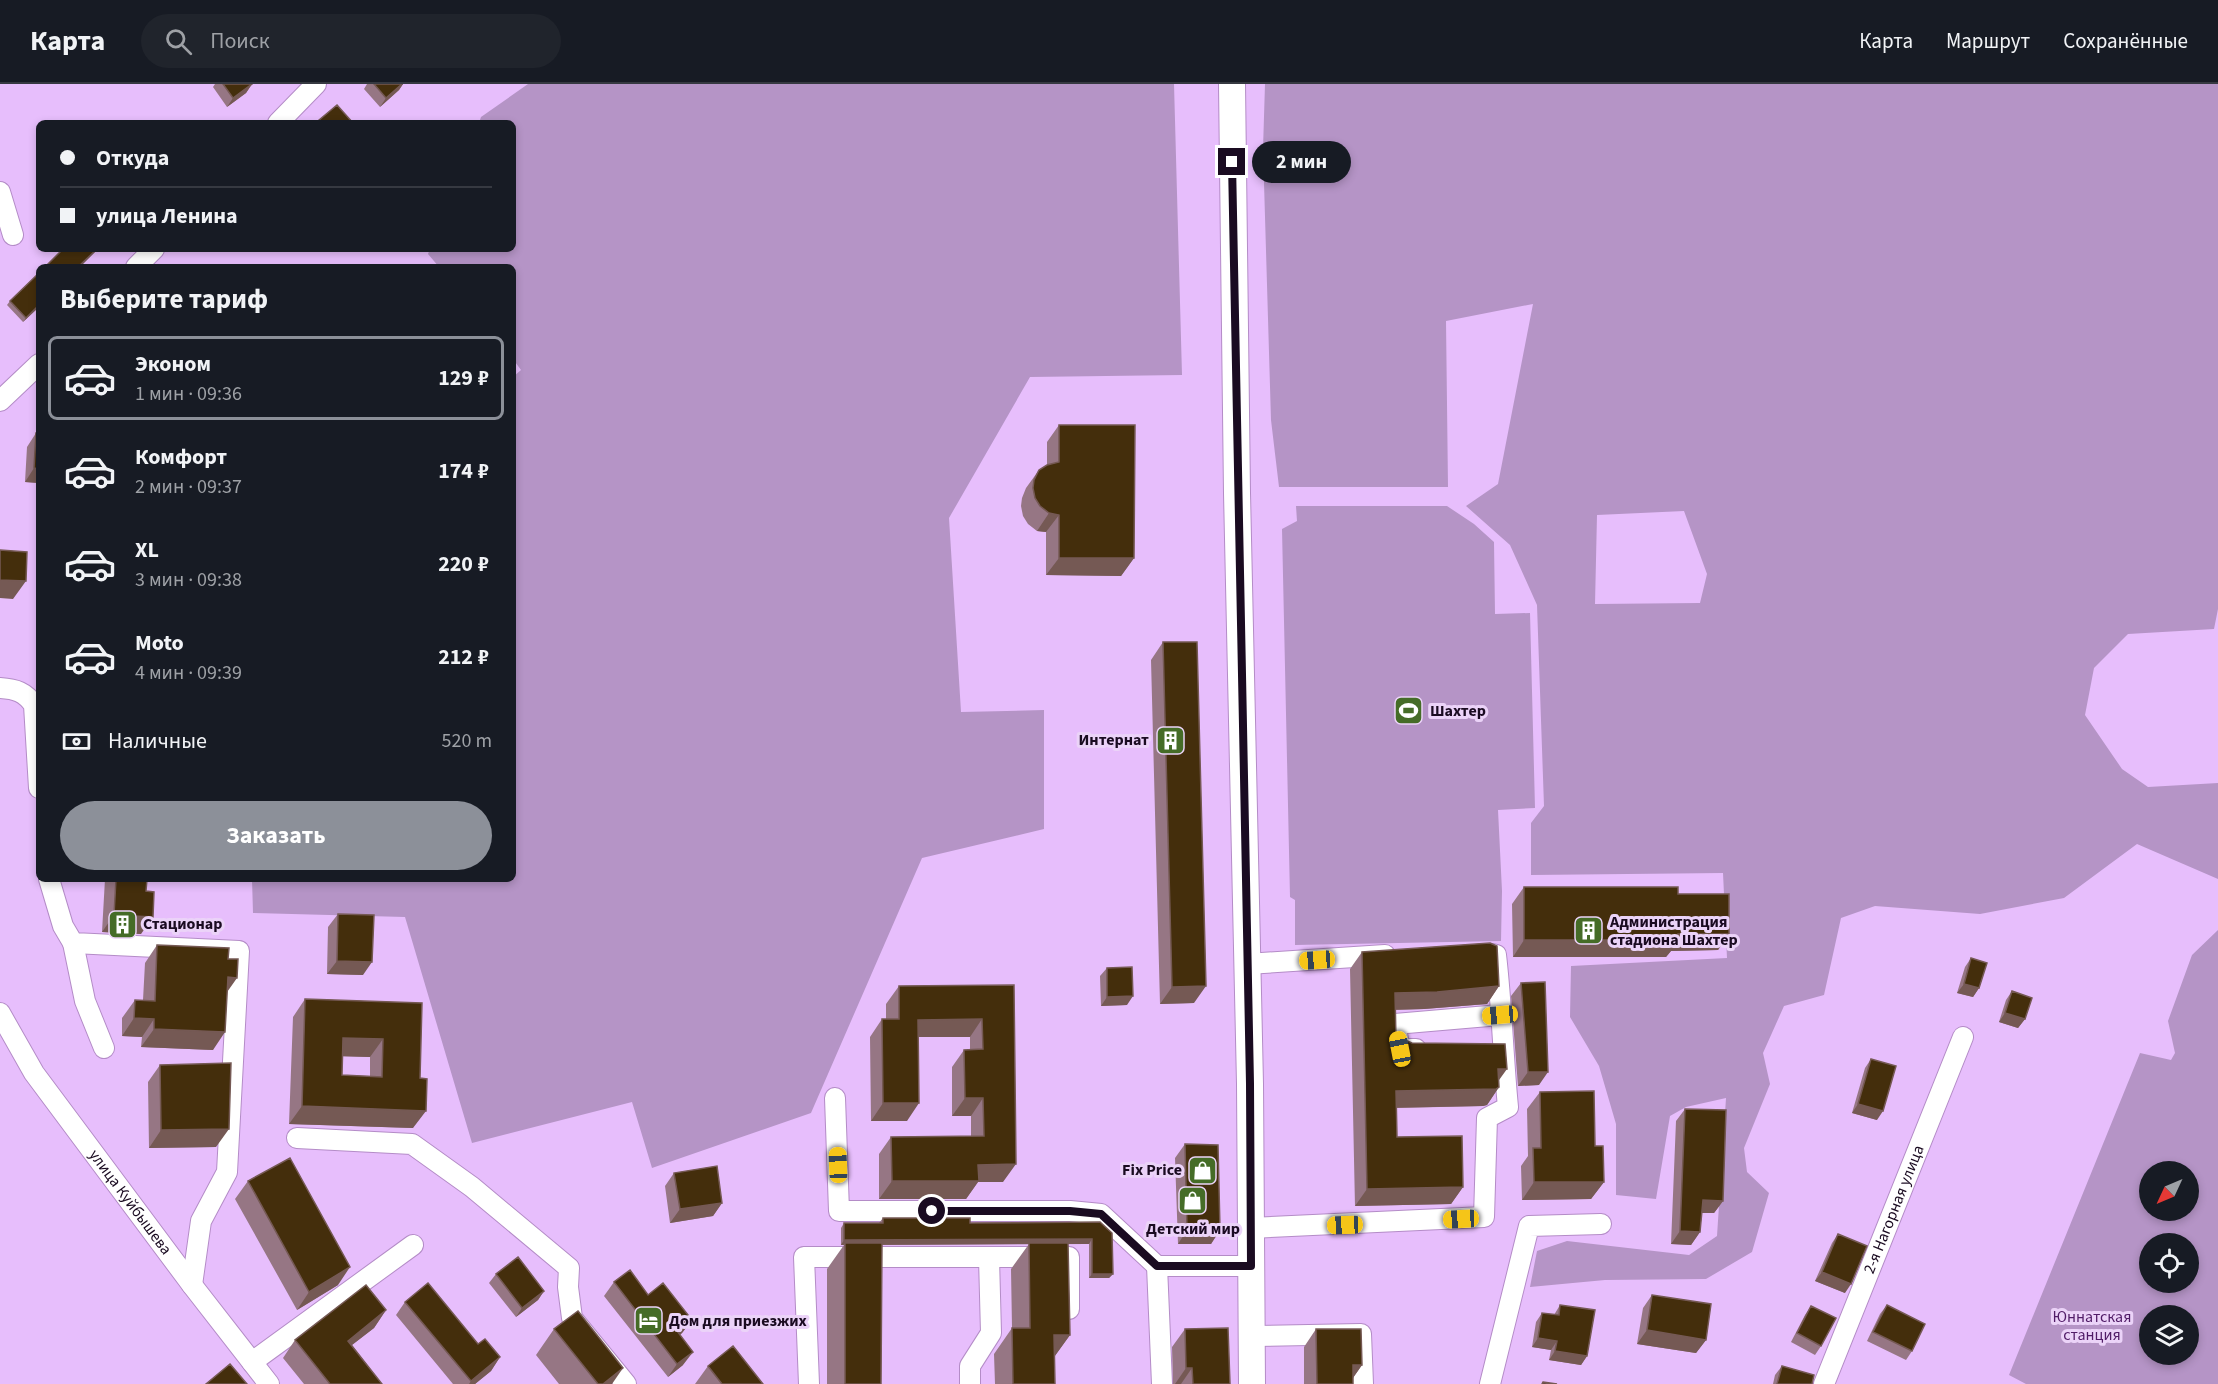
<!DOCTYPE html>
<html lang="ru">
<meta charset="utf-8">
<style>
body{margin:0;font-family:"Source Sans 3",sans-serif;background:#20242c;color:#f1f3f6;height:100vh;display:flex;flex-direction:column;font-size:22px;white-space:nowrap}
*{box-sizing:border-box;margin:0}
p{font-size:20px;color:#9ea1a6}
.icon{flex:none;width:33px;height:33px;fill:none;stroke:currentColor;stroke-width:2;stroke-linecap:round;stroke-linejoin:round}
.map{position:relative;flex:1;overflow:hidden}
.sheet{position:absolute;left:36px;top:180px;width:480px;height:618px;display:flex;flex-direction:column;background:#171b24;border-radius:9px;box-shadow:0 3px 9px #0003}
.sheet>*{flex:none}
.top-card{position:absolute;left:36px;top:36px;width:480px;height:132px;border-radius:9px;box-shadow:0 3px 9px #0003;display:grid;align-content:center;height:132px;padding:0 24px;background:#171b24}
.needle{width:39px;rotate:226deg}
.controls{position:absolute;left:2139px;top:1077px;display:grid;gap:12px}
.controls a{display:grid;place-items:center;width:60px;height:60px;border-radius:50%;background:#171b24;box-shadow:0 3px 9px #0003;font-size:30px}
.end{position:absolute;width:27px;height:27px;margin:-14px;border:8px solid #1a0b21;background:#fff;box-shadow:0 0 0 3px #fff}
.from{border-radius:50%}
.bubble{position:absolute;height:42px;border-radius:21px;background:#171b24;box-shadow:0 3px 9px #0003;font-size:20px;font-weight:700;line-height:42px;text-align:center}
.car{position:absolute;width:18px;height:36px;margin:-18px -9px;border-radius:8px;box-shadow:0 0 4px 2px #0007;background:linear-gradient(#f5c518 24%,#345 0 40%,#f5c518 0 76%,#345 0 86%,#f5c518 0)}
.top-card b{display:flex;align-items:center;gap:21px;height:57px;font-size:22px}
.top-card b+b{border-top:2px solid #363941}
.top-card i{width:15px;height:15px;background:#f1f3f6}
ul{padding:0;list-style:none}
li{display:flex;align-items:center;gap:18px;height:84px;margin:0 12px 9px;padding:0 12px;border:3px solid transparent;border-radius:9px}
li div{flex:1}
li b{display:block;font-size:22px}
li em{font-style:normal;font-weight:700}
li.active{border-color:#8c9099}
li>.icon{width:54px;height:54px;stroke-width:1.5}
h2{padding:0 24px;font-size:27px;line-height:72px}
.pay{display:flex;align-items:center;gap:15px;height:66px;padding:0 24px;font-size:22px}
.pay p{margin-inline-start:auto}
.action{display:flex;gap:12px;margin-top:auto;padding:12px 24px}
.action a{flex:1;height:69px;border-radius:36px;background:#8c9099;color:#fff;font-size:24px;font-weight:700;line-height:69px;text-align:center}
header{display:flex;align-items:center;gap:36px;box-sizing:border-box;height:84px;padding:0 30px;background:#171b24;border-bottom:2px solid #363941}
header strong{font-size:28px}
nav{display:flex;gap:33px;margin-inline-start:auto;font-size:21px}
.search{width:420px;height:54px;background:#20242c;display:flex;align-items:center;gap:15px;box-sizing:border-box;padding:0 21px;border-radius:33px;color:#9ea1a6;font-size:22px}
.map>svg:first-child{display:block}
</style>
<header>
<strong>Карта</strong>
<div class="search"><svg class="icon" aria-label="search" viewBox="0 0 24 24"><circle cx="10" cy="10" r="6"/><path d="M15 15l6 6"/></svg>Поиск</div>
<nav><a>Карта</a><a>Маршрут</a><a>Сохранённые</a></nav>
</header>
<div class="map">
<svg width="2218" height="1300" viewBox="0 0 2218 1300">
<rect width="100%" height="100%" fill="#e7befc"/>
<!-- green -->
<path fill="#b594c6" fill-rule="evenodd" d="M528,0H1174L1182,291L1030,293L949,434L961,628L1044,626V745L922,774L811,1029L652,1084L632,1018L472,1059L405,833L253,829L252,795H513V293L521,286L513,275V183H439L428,170L430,165H513V39H479L481,33Z
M1265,0H2218V525L2214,545L2128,550L2094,584L2085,631L2122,685L2148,703L2218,699V795L2137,760L2064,814L1980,830L1875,822L1841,834L1824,911L1784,922L1763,969L1770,1000L1744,1064L1747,1088L1769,1109L1752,1168L1706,1195L1605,1196L1530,1203L1537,1167L1567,1157L1689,1171L1717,1152L1726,1014L1686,1023L1670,1032L1656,1115L1616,1111V1040L1599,982L1570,933L1571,882L1727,874L1723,789L1531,791V739L1544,722L1537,521L1510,461L1466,422L1498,400L1533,220L1446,237L1448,403H1279L1271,336L1263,65ZM1684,427L1707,490L1700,519L1595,520L1597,431Z
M1296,422H1447L1474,440L1494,458L1495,530L1530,529L1535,724L1498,726L1502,807L1501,857L1295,861V816L1290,813L1282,445L1297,437Z
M2218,846V1300H2026L2009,1291L2140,969L2171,976L2175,969L2168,937L2192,871ZM2150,1088H2188V1126H2150ZM2150,1160H2188V1198H2150ZM2150,1232H2188V1270H2150Z"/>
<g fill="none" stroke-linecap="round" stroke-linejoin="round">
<defs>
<g id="minor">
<path d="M278,39L316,0"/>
<path d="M0,108L13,151"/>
<path d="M136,183L154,165"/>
<path d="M0,317L39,280"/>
<path d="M0,604C16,605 25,608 34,621L39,704"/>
<path d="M49,795L63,842L73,859L239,867L227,1088L201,1137L192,1201"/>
<path d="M73,859L85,917L104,964"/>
<path d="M1247,880L1385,871"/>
<path id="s1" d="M0,929L34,989L192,1201L269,1300"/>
<path d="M1416,965H1400L1395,940L1500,931"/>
<path d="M835,1014L839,1127H1070L1101,1130L1157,1182H1251"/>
<path d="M297,1054L412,1060L472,1103L569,1184L568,1203L572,1234L626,1300"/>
<path d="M1251,1144L1484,1133L1487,1034L1508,1023C1503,973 1502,922 1496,871L1492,870"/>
<path d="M1157,1182L1162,1300"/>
<path d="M1252,1252L1361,1250L1363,1300"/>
<path d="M252,1278L413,1161"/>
<path d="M809,1300L804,1173H1069V1225"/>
<path d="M970,1300V1282L991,1249L989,1174"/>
<path d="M1490,1300L1529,1142L1601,1140"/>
<path id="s2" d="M1824,1300L1963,953"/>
</g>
<path id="major" d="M1232,0L1237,409L1250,1000L1252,1300"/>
</defs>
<!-- minor casing -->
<use href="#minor" stroke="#b48cc7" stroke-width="22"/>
<!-- major casing -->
<use href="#major" stroke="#b48cc7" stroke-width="28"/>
<!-- minor -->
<use href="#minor" stroke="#fff" stroke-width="20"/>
<!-- major -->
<use href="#major" stroke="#fff" stroke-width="26"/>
</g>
<!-- wall -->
<path fill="#967684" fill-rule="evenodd" d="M215,0H252L246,9L227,23L213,3Z
M367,0H403L399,6L380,23L364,5Z
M39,189V223L23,238L7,221L10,217Z
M1059,341L1134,474L1121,492L1046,491V448L1037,447L1028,440L1023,432L1021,422L1022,414L1026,404L1039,386L1047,381V358Z
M36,349H39V399L25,398L27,363Z
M1163,558L1194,919L1160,920L1151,576Z
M105,795H147L141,850L102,848Z
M1524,803L1678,810L1729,850L1718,866L1671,867L1666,873H1513L1512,820Z
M338,830L363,891L327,890L328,843Z
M157,861L227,907L213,966L141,963L142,953L122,952V934L135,916H143L145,879Z
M1362,868L1499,902L1487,920L1424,925L1395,926L1396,956L1499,996V1003L1487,1021L1483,1022L1396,1024L1397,1053L1463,1103L1451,1120L1355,1122L1350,885Z
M1971,874L1979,904L1973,913L1957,909L1965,883Z
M1107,884L1127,921L1101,922L1100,892Z
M1521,899L1539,1001L1518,1002L1511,912Z
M1014,901L1003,1098H978L966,1115H879V1070L891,1053L971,1052V1032H952V983L964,966H970V953H918L907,1037H871L870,953L882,935H886V920L899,902Z
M2012,907L2025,935L2018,944L1999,938L2006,916Z
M305,915L422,919L420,994L413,1044L289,1040L293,933ZM342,972L370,973V992L342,991Z
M1871,975L1877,1036L1852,1029L1865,984Z
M160,981L216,1063L149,1064L148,998Z
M1540,1008L1595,1062L1604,1098L1591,1115L1522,1116L1521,1082L1528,1072L1527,1025Z
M1685,1025L1723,1117L1714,1129H1702L1700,1148L1691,1161L1671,1160L1676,1037Z
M1185,1060L1220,1146L1211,1160H1178L1175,1074Z
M674,1089L722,1119L713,1132L670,1139L665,1102Z
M248,1097L338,1201L297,1226L235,1115Z
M883,1134L970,1139L1100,1138L1113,1190L1109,1194H1089V1160H1068L1070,1251L1054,1273L1055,1300H995L994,1270L1012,1244L1011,1185L1029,1160L882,1161L881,1300H827V1185L844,1161H841V1144L844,1139H879Z
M1838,1150L1845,1209L1815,1197L1832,1159Z
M496,1190L544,1207L538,1216L516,1233L489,1199Z
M614,1198L648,1211L692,1236L682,1249L680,1251L683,1281L668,1293L604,1212Z
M1652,1211L1706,1256L1696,1269L1637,1260L1643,1224Z
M405,1218L478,1260L500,1273L491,1287L475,1300H453L396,1231Z
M1560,1221L1587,1272L1581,1281L1549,1276L1551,1266L1532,1263L1536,1238L1542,1229L1554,1231Z
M1887,1221L1912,1267L1906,1276L1867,1257L1880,1230Z
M1811,1222L1821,1262L1815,1271L1791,1258L1805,1231Z
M386,1226L374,1244L352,1261L382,1300H304L283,1274L295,1256Z
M554,1245L612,1300H559L536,1271Z
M1185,1245L1230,1300H1173L1172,1263Z
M1316,1245L1362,1281L1353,1294V1300H1304V1263Z
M708,1282L763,1300H695Z
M1782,1282L1812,1300H1773L1775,1291Z"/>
<!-- shaded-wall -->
<path fill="#755954" d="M252,0L246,9L227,23L233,14Z
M402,0H403L399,6L380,23L386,14Z
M97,165H98L80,183H78Z
M39,221V223L23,238L26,234Z
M34,384L39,385V399L25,398Z
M1049,429L1059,431L1046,448L1037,447Z
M1059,474H1134L1121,492L1046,491Z
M0,496L26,497L13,515L0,514Z
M114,831L153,833L141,850L102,848Z
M1678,850H1729L1718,866L1671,867L1666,873H1513L1524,856Z
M337,877L372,878L363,891L327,890Z
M228,893L237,894L225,911Z
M1964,900L1979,904L1973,913L1957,909Z
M1206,902L1194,919L1160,920L1172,903Z
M1499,902L1487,920L1424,925L1383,926L1395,909Z
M1133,912L1127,921L1101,922L1107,913Z
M2005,929L2025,935L2018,944L1999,938Z
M134,934L154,935L142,953L122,952Z
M982,935L970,953H906L918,936Z
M154,945L225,948L213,966L141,963Z
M343,954L383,955L370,973L330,972Z
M1498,985H1507L1494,1003Z
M1528,988H1548L1539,1001L1518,1002Z
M1499,1003L1487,1021L1483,1022L1383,1024L1396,1007Z
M965,1014H983L971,1032H952Z
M883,1019H919L907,1037H871Z
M1858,1020L1883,1027L1877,1036L1852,1029Z
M302,1022L426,1027L413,1044L289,1040Z
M229,1045L216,1063L149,1064L161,1046Z
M1016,1080L1003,1098H978L966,1115H879L892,1097L978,1081Z
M1534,1098H1604L1591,1115L1522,1116Z
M1463,1103L1451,1120L1355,1122L1367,1105Z
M1703,1116L1723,1117L1714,1129H1694Z
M722,1119L713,1132L670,1139L680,1125Z
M1187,1146H1220L1211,1160H1178Z
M1680,1147L1700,1148L1691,1161L1671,1160Z
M1092,1155L1089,1160L845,1161V1159L844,1161H841L844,1156Z
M350,1183L338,1201L297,1226L309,1208Z
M1822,1188L1851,1200L1845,1209L1815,1197Z
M1092,1190H1113L1109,1194H1089Z
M544,1207L538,1216L516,1233L522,1224Z
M386,1226L374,1244L335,1274L348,1257Z
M692,1236L682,1249L668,1261L677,1247Z
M1647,1246L1706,1256L1696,1269L1637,1260Z
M1054,1251H1070L1052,1276Z
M1538,1254L1557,1257L1551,1266L1532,1263Z
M1555,1267L1587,1272L1581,1281L1549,1276Z
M693,1268L683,1281L668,1293L677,1280Z
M500,1273L491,1287L475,1300H469L471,1297Z
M1353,1281H1362L1350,1298Z
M623,1284L612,1300H603Z
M1186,1284H1192L1181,1300H1175Z"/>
<!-- building -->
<path fill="#442e0c" stroke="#755954" stroke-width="1.5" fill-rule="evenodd" d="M223,0H252L233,14Z
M374,0H402L386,14Z
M337,21L353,39H319L318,37Z
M63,165H97L78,183H45Z
M39,189V221L26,234L10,217Z
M1059,341H1135L1134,474H1059V431L1049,429L1040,422L1035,414L1033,404L1034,396L1039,386L1047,381L1059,378Z
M36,349H39V385L34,384Z
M0,466L27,468L26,497L0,496Z
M1163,558H1197L1206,902L1172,903Z
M116,795H147L146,807L154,808L153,833L114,831Z
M1524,803H1678V810H1729V850H1678V856H1524Z
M338,830L374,831L372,878L337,877Z
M1490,859L1497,862L1499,902L1437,908L1395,909L1396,956H1405L1412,959L1505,960L1507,985H1498L1499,1003L1496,1005L1396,1007L1397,1053L1462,1052L1463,1103L1367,1105L1362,868Z
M157,861L229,864L228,875H238L237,894L228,893L225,948L154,945V935L134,934L135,916L155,917Z
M1971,874L1987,879L1979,904L1964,900Z
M1132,883L1133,912L1107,913V884Z
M1545,898L1548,988H1528L1521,899Z
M1014,901L1016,1080L978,1081L979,1097H892L891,1053L984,1052L983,1014H965L964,966L983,965L982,935L918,936L919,1019H883L882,935H899V902Z
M2012,907L2032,914L2025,935L2005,929Z
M305,915L422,919L420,994L427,995L426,1027L302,1022ZM343,954L383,955L382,993L342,991Z
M1871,975L1896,982L1883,1027L1858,1020Z
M231,979L229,1045L161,1046L160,981Z
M1594,1007L1595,1062H1603L1604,1098H1534L1533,1064H1541L1540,1008Z
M1685,1025L1726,1026L1723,1117L1703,1116L1700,1148L1680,1147Z
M1185,1060L1218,1061L1220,1146H1187Z
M290,1074L350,1183L309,1208L248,1097Z
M717,1082L722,1119L680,1125L674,1089Z
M883,1134H970V1139L1100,1138L1112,1149L1113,1190H1092V1155L844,1156V1139H883Z
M1838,1150L1867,1162L1851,1200L1822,1188Z
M845,1159H882L881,1300H845Z
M1029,1159H1068L1070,1251H1054L1055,1300H1013L1012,1244H1030Z
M518,1173L544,1207L522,1224L496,1190Z
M630,1186L648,1211L663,1199L692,1236L677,1247L693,1268L677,1280L614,1198Z
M428,1199L478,1260L485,1255L500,1273L471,1297L405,1218Z
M366,1201L386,1226L348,1257L382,1300H330L295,1256Z
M1652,1211L1711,1220L1706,1256L1647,1246Z
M1560,1221L1595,1226L1587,1272L1555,1267L1557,1257L1538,1254L1542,1229L1559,1231Z
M1887,1221L1925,1240L1912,1267L1873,1248Z
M1811,1222L1836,1234L1821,1262L1797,1249Z
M578,1227L623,1284L603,1300H598L554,1245Z
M1228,1244L1230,1300H1193L1192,1284H1186L1185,1245Z
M1316,1245H1361L1362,1281H1353V1300H1317Z
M733,1262L763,1300H722L708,1282Z
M230,1280L247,1300H206Z
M1782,1282L1814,1291L1812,1300H1777Z
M1543,1298L1557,1300H1542Z"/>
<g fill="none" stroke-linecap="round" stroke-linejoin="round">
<!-- route -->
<path stroke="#1a0b21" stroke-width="8" d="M932,1127H1070L1101,1130L1157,1182H1251L1250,1000L1232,78"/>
</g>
<!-- icons -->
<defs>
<symbol id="stadium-square" viewBox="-11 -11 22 22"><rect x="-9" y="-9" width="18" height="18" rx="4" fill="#456c27" stroke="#ebd3f8"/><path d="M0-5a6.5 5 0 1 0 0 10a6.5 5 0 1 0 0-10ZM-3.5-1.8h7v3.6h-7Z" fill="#fff"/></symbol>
<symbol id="building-square" viewBox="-11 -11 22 22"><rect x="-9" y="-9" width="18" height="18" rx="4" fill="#456c27" stroke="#ebd3f8"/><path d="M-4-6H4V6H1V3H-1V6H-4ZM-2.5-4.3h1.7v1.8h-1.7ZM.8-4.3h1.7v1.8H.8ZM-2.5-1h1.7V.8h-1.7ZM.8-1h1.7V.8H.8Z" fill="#fff"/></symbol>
<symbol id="shop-square" viewBox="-11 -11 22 22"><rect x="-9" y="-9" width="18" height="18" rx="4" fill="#456c27" stroke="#ebd3f8"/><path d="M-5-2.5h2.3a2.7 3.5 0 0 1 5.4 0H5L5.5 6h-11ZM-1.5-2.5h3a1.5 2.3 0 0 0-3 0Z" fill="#fff"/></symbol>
<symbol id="hotel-square" viewBox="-11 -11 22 22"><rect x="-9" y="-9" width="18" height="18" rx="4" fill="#456c27" stroke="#ebd3f8"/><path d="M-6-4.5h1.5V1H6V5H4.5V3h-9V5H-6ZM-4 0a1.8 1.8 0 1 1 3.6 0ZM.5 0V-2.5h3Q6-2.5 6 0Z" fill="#fff"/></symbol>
</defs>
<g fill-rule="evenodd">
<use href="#stadium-square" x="1392" y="610" width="33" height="33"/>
<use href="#building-square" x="1154" y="640" width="33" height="33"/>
<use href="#building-square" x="106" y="824" width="33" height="33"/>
<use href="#building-square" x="1572" y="830" width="33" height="33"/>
<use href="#shop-square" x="1186" y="1070" width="33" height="33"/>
<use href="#shop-square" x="1176" y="1100" width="33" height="33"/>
<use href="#hotel-square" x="632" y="1220" width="33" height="33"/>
</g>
<g text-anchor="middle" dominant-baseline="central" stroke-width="6" stroke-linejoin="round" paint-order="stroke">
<!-- poi labels -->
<g font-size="16" font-weight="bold" fill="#1a0b21" stroke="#ebd3f8" text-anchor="start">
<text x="1430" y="627">Шахтер</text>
<text x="1149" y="656" text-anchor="end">Интернат</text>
<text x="1610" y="838">Администрация<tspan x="1610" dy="18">стадиона Шахтер</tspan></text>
<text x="143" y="840">Стационар</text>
<text x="1182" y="1086" text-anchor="end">Fix Price</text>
<text x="1193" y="1145" text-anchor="middle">Детский мир</text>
<text x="669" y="1237">Дом для приезжих</text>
</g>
<!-- street labels -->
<g font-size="16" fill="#1a0b21" stroke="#ebd3f8">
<text stroke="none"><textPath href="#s1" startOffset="230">улица Куйбышева</textPath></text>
<text stroke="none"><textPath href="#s2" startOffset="188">2-я Нагорная улица</textPath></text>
</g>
<!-- park labels -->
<g font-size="16" fill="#511c67" stroke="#ebd3f8">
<text x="2092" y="1233">Юннатская<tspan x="2092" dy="18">станция</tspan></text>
</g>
</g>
</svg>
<div class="controls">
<a><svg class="needle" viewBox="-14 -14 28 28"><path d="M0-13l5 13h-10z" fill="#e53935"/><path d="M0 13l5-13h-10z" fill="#9ea1a6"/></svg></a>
<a><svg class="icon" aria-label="locate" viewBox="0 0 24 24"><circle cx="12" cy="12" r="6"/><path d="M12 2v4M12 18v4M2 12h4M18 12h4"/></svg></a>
<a><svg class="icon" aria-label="layers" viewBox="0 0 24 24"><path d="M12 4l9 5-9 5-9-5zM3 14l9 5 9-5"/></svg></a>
</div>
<i class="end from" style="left:932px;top:1127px"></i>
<i class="end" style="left:1232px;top:78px"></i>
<div class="bubble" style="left:1252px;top:57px;width:99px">2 мин</div>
<i class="car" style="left:1317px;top:876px;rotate:266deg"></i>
<i class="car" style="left:1500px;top:931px;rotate:265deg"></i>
<i class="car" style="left:1400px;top:965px;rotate:349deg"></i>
<i class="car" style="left:838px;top:1081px;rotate:358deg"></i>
<i class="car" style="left:1461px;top:1135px;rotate:267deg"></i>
<i class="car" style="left:1345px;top:1141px;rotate:268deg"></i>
<div class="top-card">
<b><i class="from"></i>Откуда</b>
<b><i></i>улица Ленина</b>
</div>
<section class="sheet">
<h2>Выберите тариф</h2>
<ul>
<li class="active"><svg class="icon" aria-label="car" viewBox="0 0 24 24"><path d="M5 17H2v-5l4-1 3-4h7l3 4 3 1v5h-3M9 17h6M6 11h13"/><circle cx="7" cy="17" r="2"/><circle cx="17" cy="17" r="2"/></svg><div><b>Эконом</b><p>1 мин · 09:36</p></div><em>129 ₽</em></li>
<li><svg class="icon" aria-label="car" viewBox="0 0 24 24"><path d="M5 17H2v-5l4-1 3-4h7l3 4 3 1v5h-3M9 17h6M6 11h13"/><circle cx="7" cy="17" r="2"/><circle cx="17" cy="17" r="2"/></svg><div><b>Комфорт</b><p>2 мин · 09:37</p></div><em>174 ₽</em></li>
<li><svg class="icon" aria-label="car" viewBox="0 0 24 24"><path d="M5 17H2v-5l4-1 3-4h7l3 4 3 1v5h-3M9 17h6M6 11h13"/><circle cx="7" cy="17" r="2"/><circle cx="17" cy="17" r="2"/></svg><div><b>XL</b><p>3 мин · 09:38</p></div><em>220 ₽</em></li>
<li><svg class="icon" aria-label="car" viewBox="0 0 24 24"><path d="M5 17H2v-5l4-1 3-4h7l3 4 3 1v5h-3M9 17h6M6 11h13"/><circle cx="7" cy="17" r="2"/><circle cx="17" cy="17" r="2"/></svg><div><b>Moto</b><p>4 мин · 09:39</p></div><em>212 ₽</em></li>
</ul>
<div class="pay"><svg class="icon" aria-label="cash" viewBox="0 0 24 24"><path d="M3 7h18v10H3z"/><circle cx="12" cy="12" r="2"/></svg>Наличные<p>520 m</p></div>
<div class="action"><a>Заказать</a></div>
</section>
</div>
